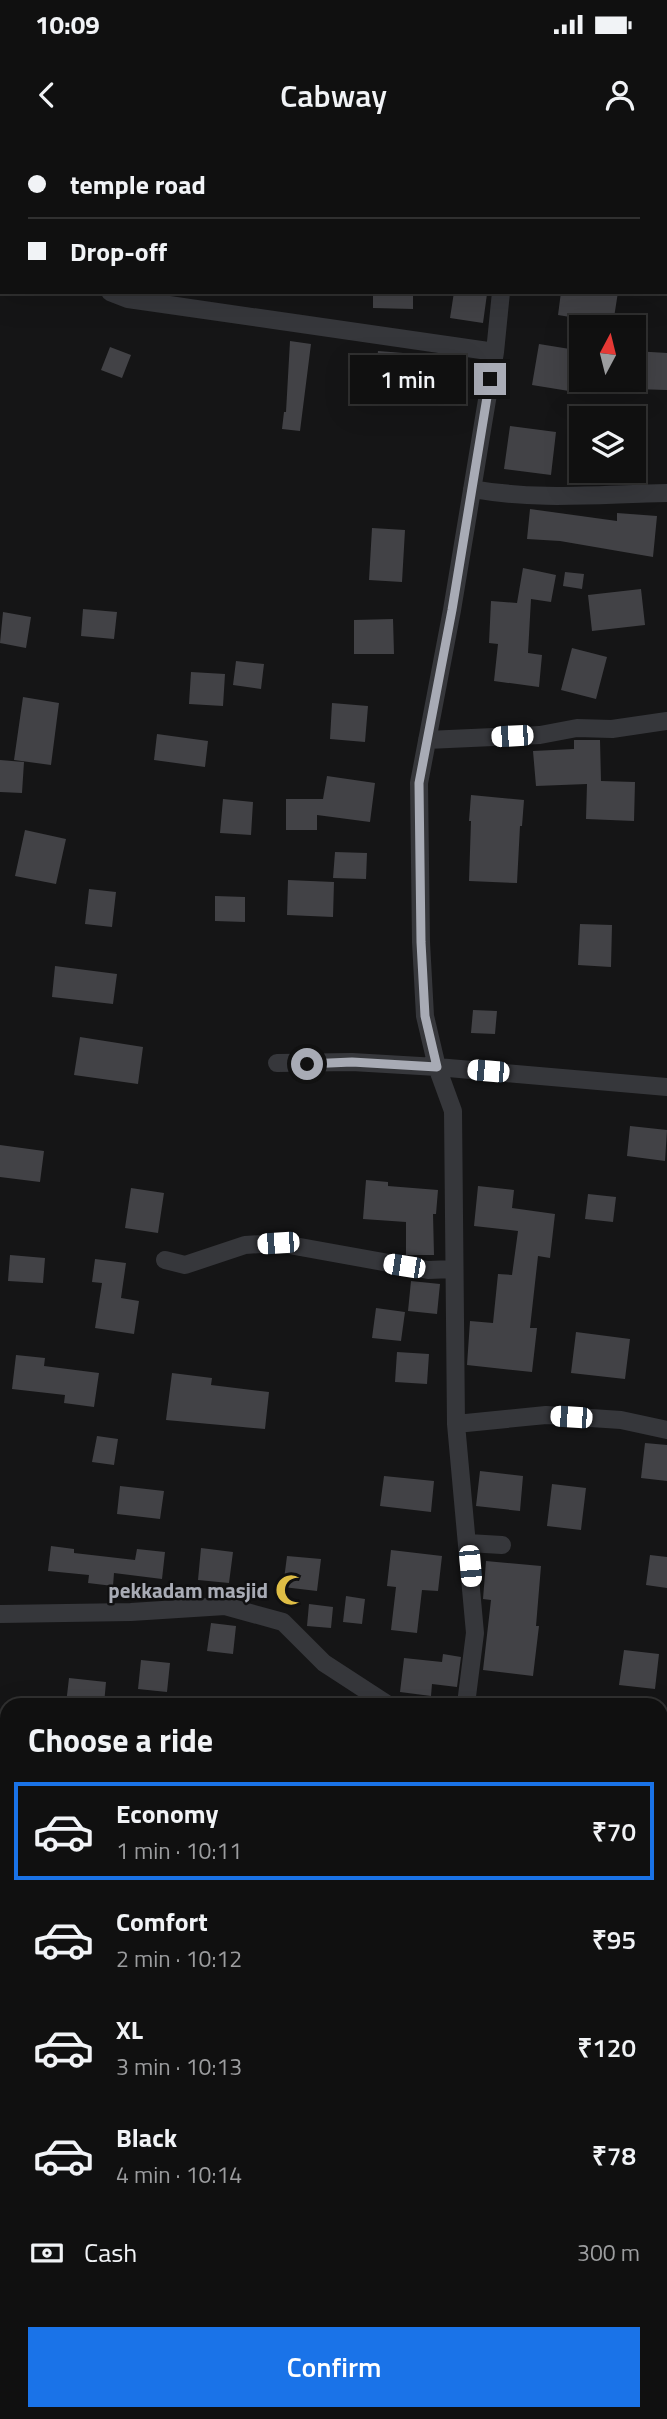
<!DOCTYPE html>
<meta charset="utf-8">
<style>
body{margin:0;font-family:"Titillium Web",sans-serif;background:#1e1e1e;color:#f1f3f6;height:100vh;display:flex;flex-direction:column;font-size:26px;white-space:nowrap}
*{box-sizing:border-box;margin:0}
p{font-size:23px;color:#9c9d9f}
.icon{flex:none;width:38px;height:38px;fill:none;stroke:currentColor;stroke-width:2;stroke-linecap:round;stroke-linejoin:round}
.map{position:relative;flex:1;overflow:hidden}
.sheet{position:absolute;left:0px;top:1558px;width:668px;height:723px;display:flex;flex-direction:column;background:#101010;border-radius:21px 21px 0 0;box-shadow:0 7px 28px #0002,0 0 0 2px #303030}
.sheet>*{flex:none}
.top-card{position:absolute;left:0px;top:0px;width:668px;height:154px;box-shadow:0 7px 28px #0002,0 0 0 2px #303030;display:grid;align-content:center;height:154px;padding:0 28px;background:#101010}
.needle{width:46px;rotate:7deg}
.fabs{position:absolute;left:569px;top:175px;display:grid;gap:14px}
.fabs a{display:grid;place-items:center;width:77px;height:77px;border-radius:0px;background:#101010;box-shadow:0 7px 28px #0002,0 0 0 2px #303030;font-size:35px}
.end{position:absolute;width:32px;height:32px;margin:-16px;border:9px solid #a8abb5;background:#111;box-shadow:0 0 0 4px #111}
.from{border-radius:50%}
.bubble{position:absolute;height:49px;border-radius:0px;background:#101010;box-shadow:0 7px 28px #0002,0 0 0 2px #303030;font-size:23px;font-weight:600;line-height:49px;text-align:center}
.car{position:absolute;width:21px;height:42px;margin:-21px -10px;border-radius:9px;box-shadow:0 0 5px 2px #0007;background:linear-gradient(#fff 24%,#345 0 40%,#fff 0 76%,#345 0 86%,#fff 0)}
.top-card b{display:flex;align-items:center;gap:24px;height:66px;font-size:26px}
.top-card b+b{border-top:2px solid #303030}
.top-card i{width:18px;height:18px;background:#f1f3f6}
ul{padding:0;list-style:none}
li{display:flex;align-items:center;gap:21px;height:98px;margin:0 14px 10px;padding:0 14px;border:4px solid transparent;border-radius:0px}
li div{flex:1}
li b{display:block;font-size:26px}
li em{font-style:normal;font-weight:600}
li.on{border-color:#1a73e8}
li>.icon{width:63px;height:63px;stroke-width:1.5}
h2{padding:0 28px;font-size:32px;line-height:84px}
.pay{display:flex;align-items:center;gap:18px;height:77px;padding:0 28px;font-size:26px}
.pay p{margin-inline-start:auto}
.button{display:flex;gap:14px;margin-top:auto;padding:14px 28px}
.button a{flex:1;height:80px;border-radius:0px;background:#1a73e8;color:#fff;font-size:28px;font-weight:600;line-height:80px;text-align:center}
.status{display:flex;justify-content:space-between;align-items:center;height:49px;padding:0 35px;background:#101010;direction:ltr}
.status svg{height:19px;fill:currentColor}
header{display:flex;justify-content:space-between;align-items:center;height:91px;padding:0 28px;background:#101010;font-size:32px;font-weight:600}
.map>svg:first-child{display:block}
</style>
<div class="status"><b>10:09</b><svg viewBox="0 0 49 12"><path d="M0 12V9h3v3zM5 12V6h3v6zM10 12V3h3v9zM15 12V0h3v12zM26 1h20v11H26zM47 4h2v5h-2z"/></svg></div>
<header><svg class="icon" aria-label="back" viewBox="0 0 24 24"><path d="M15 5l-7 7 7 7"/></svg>Cabway<svg class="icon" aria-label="person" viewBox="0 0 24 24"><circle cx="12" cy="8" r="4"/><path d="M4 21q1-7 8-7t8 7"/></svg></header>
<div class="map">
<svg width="667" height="2279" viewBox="0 0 667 2279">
<rect width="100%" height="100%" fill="#151516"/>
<!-- building -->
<path fill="#424246" d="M373,152H413V169L373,168Z
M454,152L487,154L483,183L450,178Z
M561,152H618L613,184L558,175Z
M290,201L311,204L300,291L282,289L284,272H286Z
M539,204L576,210L569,251L532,245Z
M110,207L131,215L122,238L101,230Z
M378,211L441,216L437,260L374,255Z
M634,211L667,213V250L634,249Z
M510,286L556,292L551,335L504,329Z
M530,369L617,381V373L657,376L653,417L560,401L527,399Z
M372,388L405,390L402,442L369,440Z
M523,428L556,435L551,462L531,459L528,513L542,515L539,547L494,541L498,504L489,503L491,461L517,463Z
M565,432L584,434L582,449L563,446Z
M641,449L645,485L592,491L588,455Z
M83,469L117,472L114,499L81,496Z
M3,472L31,477L26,508L0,503Z
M393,479L394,514H354V480Z
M572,508L607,517L596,559L561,550Z
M236,521L264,524L261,549L233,545Z
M191,532L225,534L223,566L189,564Z
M23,557L59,563L51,625L14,620Z
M332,563L368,566L365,602L330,599Z
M157,594L208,601L205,627L154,620Z
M574,600H600L601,641L635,642L634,681L586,679L587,644L536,646L533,611L574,609Z
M0,620L24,622L22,653L0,652Z
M327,636L375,643L370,682L317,675V690H286V659H323Z
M471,655L524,660L522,686H520L517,743L469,741L471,681H469Z
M223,659L253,662L251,695L220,693Z
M25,690L66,699L56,744L15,736Z
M335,712L367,713L366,739L333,738Z
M288,740L334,742L333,777L287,775Z
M89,749L116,752L112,787L85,784Z
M215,756L245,757V782L215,781Z
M580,784L612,785L611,827L578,825Z
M55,826L117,834L113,864L52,857Z
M473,870L497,871L495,894L471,893Z
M80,897L143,907L138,944L74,935Z
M630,986L667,990L665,1021L627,1016Z
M0,1005L44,1011L40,1042L0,1037Z
M366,1040L388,1042V1046L438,1050L436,1074H433L434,1115H406V1082L363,1079Z
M478,1046L514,1050L512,1068L555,1074L550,1118L538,1116L530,1188H537L532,1232L467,1225L470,1181L493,1183L498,1134L512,1135L518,1091L474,1086Z
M131,1048L164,1053L158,1093L125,1088Z
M588,1054L616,1057L613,1082L585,1079Z
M10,1115L45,1118L43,1143L8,1141Z
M95,1119L126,1123L121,1158L139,1161L134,1194L95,1188L102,1143L92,1142Z
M411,1141L440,1144L437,1174L408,1171Z
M376,1168L405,1172L401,1201L372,1198Z
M576,1192L630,1199L625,1239L571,1233Z
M397,1212L429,1214L427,1244L395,1242Z
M16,1215L45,1218L44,1226L99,1233L94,1267L64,1263L65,1255L12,1249Z
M172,1233L212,1238L211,1245L269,1252L265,1289L166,1280Z
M97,1296L118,1299L114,1325L92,1322Z
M645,1303L667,1305V1341L641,1338Z
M480,1331L523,1336L520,1371L476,1366Z
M384,1336L434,1341L431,1372L380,1366Z
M552,1344L586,1348L581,1390L547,1386Z
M120,1346L164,1351L160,1379L117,1374Z
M51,1406L74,1409V1413L135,1420L137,1409L165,1412L162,1439L114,1433L113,1446L88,1443L89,1435L48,1431Z
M201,1408L233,1412L229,1443L198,1440Z
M391,1410L442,1416L438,1451L422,1450L417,1493L391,1490L396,1447L387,1446Z
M650,1415L667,1417V1448L646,1445Z
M287,1416L321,1419L317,1451L283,1447Z
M486,1421L541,1426L536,1486H539L533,1536L483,1530L491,1460L483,1459Z
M346,1456L365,1459L362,1484L343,1482Z
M309,1464L333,1467L331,1488L307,1486Z
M211,1483L236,1486L233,1514L207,1511Z
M624,1510L659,1514L655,1549L619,1545Z
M443,1514L461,1517L457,1547L432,1544L431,1556L400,1552L404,1518L442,1522Z
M141,1520L170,1523L167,1552L138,1549Z
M69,1538L106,1542L104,1564H66Z"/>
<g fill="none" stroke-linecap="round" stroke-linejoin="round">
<!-- street -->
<path stroke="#36373b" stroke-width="18" d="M524,2V0
M0,64H2
M110,152L128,159L495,212
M472,349C541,361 599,354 667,353
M427,600L540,595L577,588L612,589L667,581
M277,923L352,922L437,927L425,876L421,802L419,643L452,470L495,212L501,152
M165,1120L185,1125L245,1105L278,1103L428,1130L454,1129
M456,1284L546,1275L621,1280L667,1290
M468,1403L502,1405
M0,1474L131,1472L225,1466L283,1482L324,1523L387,1564
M466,1564L475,1493L456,1284L453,971L437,927L667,947
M662,1694H667
M0,2250L7,2255
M38,2273L55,2279"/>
</g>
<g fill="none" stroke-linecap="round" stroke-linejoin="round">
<!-- route -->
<path stroke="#a8abb5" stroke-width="9" d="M307,924L352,922L437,927L425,876L421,802L419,643L452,470L490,239"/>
</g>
<!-- icons -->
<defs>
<symbol id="mosque-bare" viewBox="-9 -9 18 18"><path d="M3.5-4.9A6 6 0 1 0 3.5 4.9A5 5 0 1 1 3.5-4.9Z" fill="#debd45" stroke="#101011" stroke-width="2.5" paint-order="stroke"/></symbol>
</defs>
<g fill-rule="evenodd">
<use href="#mosque-bare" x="269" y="1428" width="44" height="44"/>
</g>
<g text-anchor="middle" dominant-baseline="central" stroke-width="5" stroke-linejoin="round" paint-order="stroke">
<!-- poi labels -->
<g font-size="21" font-weight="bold" fill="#a8abb5" stroke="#101011" text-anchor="end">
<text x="268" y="1450">pekkadam masjid</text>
</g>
</g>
</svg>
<div class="fabs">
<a><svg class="needle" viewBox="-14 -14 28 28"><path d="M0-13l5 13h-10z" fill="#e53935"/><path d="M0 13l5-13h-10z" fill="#9c9d9f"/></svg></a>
<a><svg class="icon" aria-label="layers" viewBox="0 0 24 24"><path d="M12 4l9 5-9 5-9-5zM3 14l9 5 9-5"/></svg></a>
</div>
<i class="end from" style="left:307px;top:924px"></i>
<i class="end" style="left:490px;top:239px"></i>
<div class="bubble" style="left:350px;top:215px;width:116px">1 min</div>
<i class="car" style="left:512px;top:596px;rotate:267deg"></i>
<i class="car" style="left:488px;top:931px;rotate:275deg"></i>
<i class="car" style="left:278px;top:1103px;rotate:266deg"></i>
<i class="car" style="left:404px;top:1126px;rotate:279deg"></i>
<i class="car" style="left:571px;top:1277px;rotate:274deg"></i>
<i class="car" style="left:470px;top:1426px;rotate:175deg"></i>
<div class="top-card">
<b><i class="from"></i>temple road</b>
<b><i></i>Drop-off</b>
</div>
<section class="sheet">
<h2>Choose a ride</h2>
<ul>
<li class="on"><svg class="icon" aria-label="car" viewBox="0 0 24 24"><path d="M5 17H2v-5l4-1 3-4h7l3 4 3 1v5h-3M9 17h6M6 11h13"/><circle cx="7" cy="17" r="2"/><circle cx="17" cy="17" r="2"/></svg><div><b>Economy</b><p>1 min · 10:11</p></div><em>₹70</em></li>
<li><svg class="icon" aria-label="car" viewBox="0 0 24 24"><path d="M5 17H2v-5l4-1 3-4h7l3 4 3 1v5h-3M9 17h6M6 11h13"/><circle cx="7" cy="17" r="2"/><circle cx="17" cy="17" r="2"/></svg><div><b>Comfort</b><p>2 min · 10:12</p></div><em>₹95</em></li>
<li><svg class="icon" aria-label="car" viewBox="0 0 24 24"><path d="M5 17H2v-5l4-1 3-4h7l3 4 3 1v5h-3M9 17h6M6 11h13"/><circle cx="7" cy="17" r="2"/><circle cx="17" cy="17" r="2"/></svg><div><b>XL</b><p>3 min · 10:13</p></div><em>₹120</em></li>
<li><svg class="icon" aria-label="car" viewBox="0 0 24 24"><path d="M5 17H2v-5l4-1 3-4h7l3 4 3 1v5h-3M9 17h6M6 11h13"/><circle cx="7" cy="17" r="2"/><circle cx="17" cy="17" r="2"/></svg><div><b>Black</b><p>4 min · 10:14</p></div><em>₹78</em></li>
</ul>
<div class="pay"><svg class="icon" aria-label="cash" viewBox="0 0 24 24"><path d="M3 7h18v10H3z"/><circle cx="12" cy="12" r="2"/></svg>Cash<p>300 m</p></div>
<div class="button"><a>Confirm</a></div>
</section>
</div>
